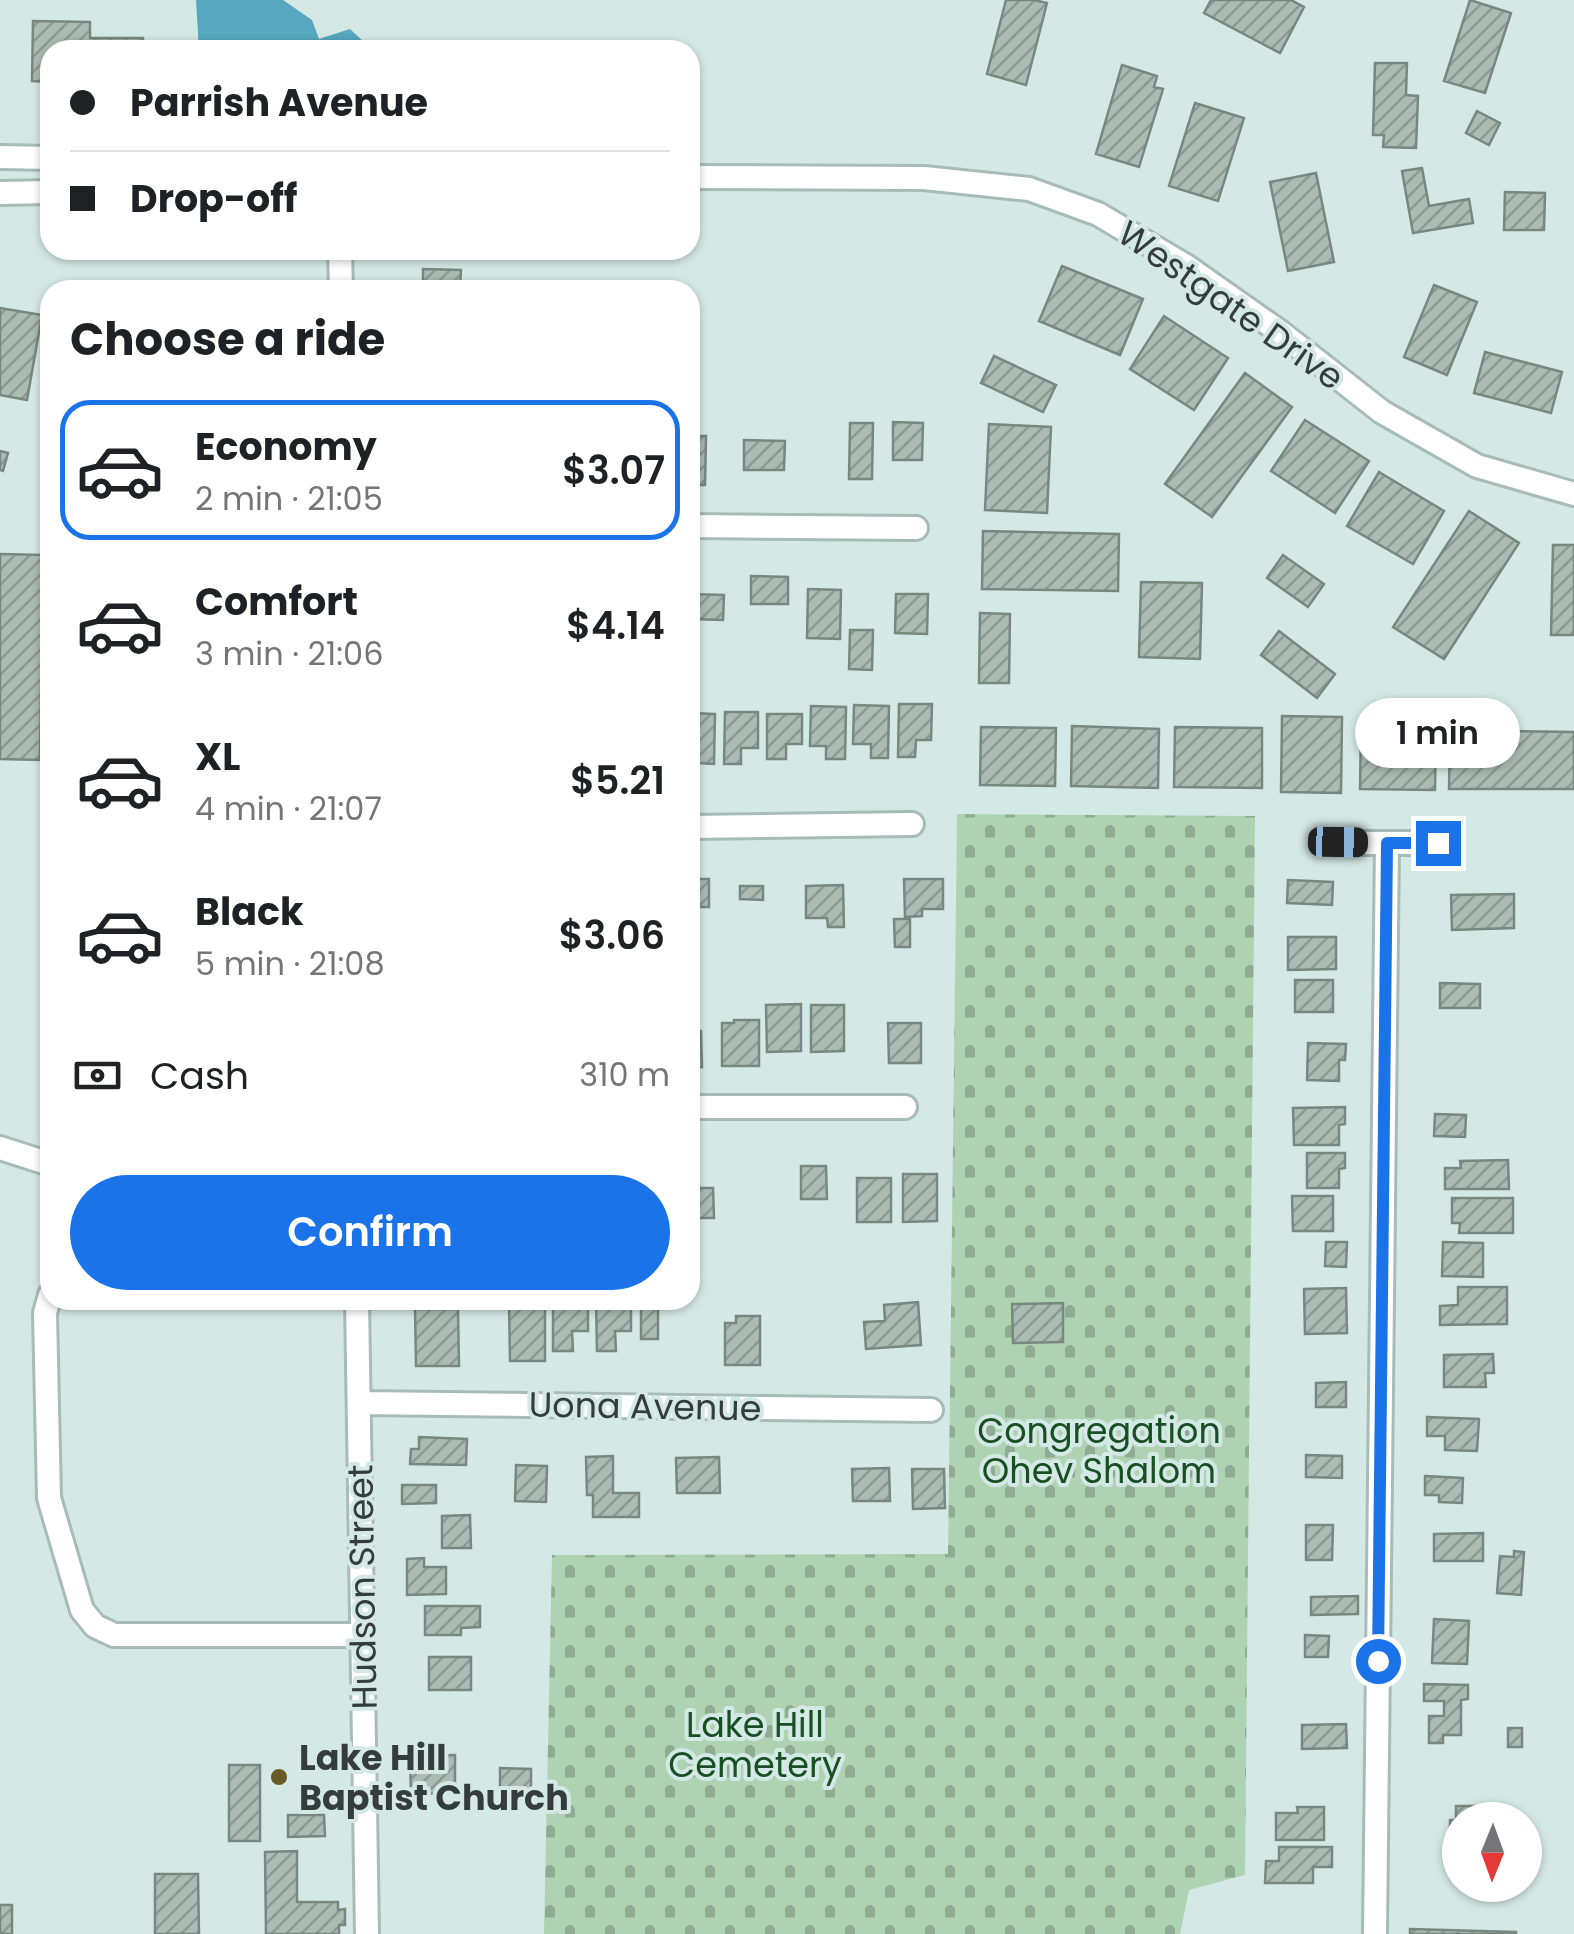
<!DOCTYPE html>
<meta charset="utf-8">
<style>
body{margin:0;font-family:Poppins,sans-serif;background:#f6f6f6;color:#202124;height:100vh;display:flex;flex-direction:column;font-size:38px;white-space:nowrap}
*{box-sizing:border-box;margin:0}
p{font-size:32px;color:#757577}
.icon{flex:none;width:55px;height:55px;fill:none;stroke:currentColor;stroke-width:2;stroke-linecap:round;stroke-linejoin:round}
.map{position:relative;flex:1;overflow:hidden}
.side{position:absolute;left:40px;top:280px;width:660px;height:1030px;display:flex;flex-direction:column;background:#fff;border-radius:30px;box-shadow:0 2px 8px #0004}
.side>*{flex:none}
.banner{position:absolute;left:40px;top:40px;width:660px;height:220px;border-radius:30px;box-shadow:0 2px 8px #0004;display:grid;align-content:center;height:220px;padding:0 30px;background:#fff}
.needle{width:65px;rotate:181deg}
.controls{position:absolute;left:1442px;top:1802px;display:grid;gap:20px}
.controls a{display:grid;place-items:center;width:100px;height:100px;border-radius:50%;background:#fff;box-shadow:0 2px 8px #0004;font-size:50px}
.end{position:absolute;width:45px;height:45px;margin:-22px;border:12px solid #1a73e8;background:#fff;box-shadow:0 0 0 5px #fff}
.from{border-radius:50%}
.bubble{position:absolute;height:70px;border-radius:35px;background:#fff;box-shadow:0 2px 8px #0004;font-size:32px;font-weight:600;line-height:70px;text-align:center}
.car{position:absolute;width:30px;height:60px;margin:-30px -15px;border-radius:12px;box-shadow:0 0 8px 2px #0007;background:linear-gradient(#222 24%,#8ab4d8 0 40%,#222 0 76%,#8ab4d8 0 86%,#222 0)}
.banner b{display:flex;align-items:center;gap:35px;height:95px;font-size:38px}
.banner b+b{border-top:2px solid #e0e0e0}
.banner i{width:25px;height:25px;background:#202124}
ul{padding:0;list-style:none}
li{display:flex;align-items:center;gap:30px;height:140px;margin:0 20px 15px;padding:0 10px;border:5px solid transparent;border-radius:30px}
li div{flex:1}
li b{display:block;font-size:38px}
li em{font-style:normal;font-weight:600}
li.current{border-color:#1a73e8}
li>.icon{width:90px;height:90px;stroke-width:1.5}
h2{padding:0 30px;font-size:45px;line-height:120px}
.pay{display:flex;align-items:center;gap:25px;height:110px;padding:0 30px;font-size:38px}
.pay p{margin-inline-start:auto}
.button{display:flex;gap:20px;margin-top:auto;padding:20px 30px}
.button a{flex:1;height:115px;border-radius:60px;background:#1a73e8;color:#fff;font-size:40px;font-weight:600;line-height:115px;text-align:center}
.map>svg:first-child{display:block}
</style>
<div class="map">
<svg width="1574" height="1934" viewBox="0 0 1574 1934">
<defs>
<pattern id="cemetery-stones" width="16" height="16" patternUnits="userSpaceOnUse" patternTransform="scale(2.5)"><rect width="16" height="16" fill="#afd3b2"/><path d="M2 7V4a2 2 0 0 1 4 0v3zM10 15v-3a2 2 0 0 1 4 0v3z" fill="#8fac92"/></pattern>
<pattern id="building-hatch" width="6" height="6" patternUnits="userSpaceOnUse" patternTransform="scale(2.5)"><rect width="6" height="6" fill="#abbcb4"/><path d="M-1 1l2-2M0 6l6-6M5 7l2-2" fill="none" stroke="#8c9a94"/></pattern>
</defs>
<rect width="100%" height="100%" fill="#d4e9e5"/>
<!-- cemetery -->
<path fill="url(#cemetery-stones)" d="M957,814L1255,816L1245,1875L1189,1890L1180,1934H544L552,1555L948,1554Z"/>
<!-- water -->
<path fill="#56a7bf" d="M196,0H283L312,20L319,39L350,29L365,43L366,50H199Z"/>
<!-- building -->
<path fill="url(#building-hatch)" stroke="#788880" stroke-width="2.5" d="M1006,0H1034L1047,3L1026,85L987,74Z
M1211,0H1291L1304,7L1280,53L1204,13Z
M1470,0L1511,13L1485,93L1444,81Z
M33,21L90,22V38H143V50H50V82L32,81Z
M1375,63H1407L1406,95L1418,96L1416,148L1383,147L1384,135H1373Z
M1122,65L1157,76L1154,87L1163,89L1139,167L1096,154Z
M1195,103L1244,118L1218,201L1169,186Z
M1477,111L1500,123L1489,145L1466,133Z
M1422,168L1429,206L1469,199L1473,223L1413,233L1402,171Z
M1316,173L1334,262L1288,271L1270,182Z
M1505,192L1545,193L1544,230H1504Z
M1062,266L1143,299L1120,355L1039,321Z
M423,269L461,270L460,288L423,290Z
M1434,285L1477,302L1447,375L1404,357Z
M0,308L42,315L27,400L0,395Z
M1164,316L1228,358L1194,410L1130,369Z
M1485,352L1562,372L1551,413L1474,393Z
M994,356L1056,385L1043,412L981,383Z
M1245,373L1292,407L1212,517L1165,484Z
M1305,420L1369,461L1335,513L1271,471Z
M893,422L923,423L922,460H893Z
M850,423H873L872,479H849Z
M989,424L1051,427L1047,513L985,510Z
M690,436H706L705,485H690Z
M744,440L785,441L784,470H744Z
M0,451L8,453L3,471L0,470Z
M1379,472L1444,511L1413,564L1347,526Z
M1469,511L1519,543L1444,659L1393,627Z
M983,531L1119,534L1118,591L982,589Z
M1553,545H1574V635H1551Z
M0,554L43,555L40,760L0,759Z
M1283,555L1324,584L1308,607L1267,578Z
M751,576L788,577V604H751Z
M1141,582L1202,583L1200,659L1139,657Z
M808,589L841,590L840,639L807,638Z
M690,594L724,595L723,620L690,619Z
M896,594H928L927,634L895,633Z
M980,613L1010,614L1009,683H979Z
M850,630H873L872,670L849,669Z
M1279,631L1335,674L1317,698L1261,655Z
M899,704H932L931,740H916L915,757H898Z
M854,705L889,706L888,758H871V744H853Z
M811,706L846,707L845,759H826V746H810Z
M725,712H758V748H741V764H724Z
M690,713L715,714L714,764L697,763L698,748H690Z
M767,714H802V744H786V759H767Z
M1282,716L1342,717L1341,793L1281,792Z
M1072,726L1159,729L1158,788L1071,786Z
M981,727L1056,728L1055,786L980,785Z
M1175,727L1262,728V788L1174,787Z
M1361,728L1436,730L1435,790L1360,789Z
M1450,730L1574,732V789H1449Z
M690,879H709V907H690Z
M904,879H943V909H922V916L905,917Z
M1288,880L1333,882L1332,905L1287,903Z
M843,885L844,927H828L827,918H806V886Z
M740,886H763V900L740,899Z
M1514,894V928L1452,930L1451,895Z
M894,919H910V947H895Z
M1288,937H1336V969L1288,970Z
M1295,980H1333V1012H1295Z
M1440,983L1480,984V1008H1440Z
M801,1004V1051L767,1052L766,1005Z
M811,1005H844V1051L811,1052Z
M734,1020H759V1066H722V1023H734Z
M888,1023H921V1063H889Z
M690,1031H701L702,1067L690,1068Z
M1308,1043L1346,1044L1345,1060H1339V1081L1307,1080Z
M1345,1107V1124L1339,1125V1145H1294L1293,1108Z
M1435,1114L1466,1115L1465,1137L1434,1136Z
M1307,1153H1345V1168L1339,1169V1188H1307Z
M1508,1160L1509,1189H1445V1168H1461L1460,1161Z
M801,1166H826L827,1199H801Z
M903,1174H937V1221L903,1222Z
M857,1178H891V1222H857Z
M690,1188H713L714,1218H690Z
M1292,1196H1333V1231H1293Z
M1452,1198H1513V1233H1459L1460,1223H1452Z
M1326,1242H1347L1346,1267L1325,1266Z
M1443,1242L1483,1243V1277L1442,1276Z
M1458,1287H1507V1324L1440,1325V1306L1458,1305Z
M1346,1288L1347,1333L1305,1334L1304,1289Z
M553,1300H588V1331H572L573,1351H553Z
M596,1300H631V1331H615L616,1351H597Z
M509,1302H545V1361H510Z
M918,1302L921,1345L866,1349L864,1322L885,1321L884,1305Z
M1063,1303V1342L1013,1343L1012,1304Z
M641,1305H658V1339H641Z
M415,1309H458L459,1366H416Z
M736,1316H760V1365H725V1323H736Z
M1493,1354L1494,1373H1485L1486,1387H1444V1355Z
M1346,1382V1407H1316V1383Z
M1427,1417L1479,1419L1477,1451L1445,1450V1436H1427Z
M419,1437L467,1439L466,1465L410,1464L411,1449H419Z
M1306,1455L1342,1456V1478L1306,1477Z
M613,1456V1493H639V1517H593V1495H587L586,1457Z
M719,1457L720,1493H677L676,1458Z
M516,1465L547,1466L546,1502L515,1501Z
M889,1468L890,1501H853L852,1469Z
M912,1469H944L945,1508L913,1509Z
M1425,1476L1463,1478L1462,1503L1439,1502V1495H1425Z
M402,1485H436V1503L402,1504Z
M470,1515L471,1548H442V1516Z
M1306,1525H1333L1332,1560H1306Z
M1483,1533V1561H1434V1534Z
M1514,1551L1524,1552L1521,1595L1497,1593L1500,1556L1514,1557Z
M424,1558V1567H446V1594L407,1595V1559Z
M1358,1596V1614L1311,1615V1597Z
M425,1606H480V1627L461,1628V1635H425Z
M1434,1619L1469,1621L1467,1664L1432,1663Z
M1305,1635L1329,1636L1328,1657H1305Z
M429,1657H471V1690H429Z
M1424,1684L1468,1685V1699L1461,1700V1735H1443V1743H1429V1716H1444V1701H1424Z
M1346,1724L1347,1748L1302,1749V1725Z
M1508,1728H1522V1747H1508Z
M455,1755V1793L411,1794L410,1756Z
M229,1765H260V1841H229Z
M500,1768L531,1769V1790L500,1789Z
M1456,1806H1489V1820H1460V1838H1450V1820H1456Z
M1297,1807H1324V1840H1276V1813H1298Z
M288,1815H324L325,1836L288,1837Z
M1279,1847H1332V1867H1313V1883H1265L1266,1861H1279Z
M297,1851V1902H338V1910L345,1909V1925H339V1934H266L265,1852Z
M155,1874H198L199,1934H155Z
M0,1905H12V1934H0Z
M1410,1929L1516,1932V1934H1410Z"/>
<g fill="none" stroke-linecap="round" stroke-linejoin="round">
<defs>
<path id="minor" d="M0,157L50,158
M690,177L924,178L1029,189L1098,214L1186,266L1280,332L1382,412L1477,466L1574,494
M0,193L50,192
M340,250L341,290
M690,526L916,528
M690,827L912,824
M1338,843H1438
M690,1107H905
M0,1148L50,1164
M50,1295L45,1313L49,1498L82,1610L95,1626L114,1635H363
M357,1300L367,1934
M360,1403L931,1410
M1375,1934L1387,843"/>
</defs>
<!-- minor casing -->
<use href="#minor" stroke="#a7bbb7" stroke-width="28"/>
<!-- minor -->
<use href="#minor" stroke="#fff" stroke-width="22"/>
</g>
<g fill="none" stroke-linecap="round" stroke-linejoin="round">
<!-- route -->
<path stroke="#1a73e8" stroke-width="12" d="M1378,1661L1387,843H1438"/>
</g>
<!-- markers -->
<circle fill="#695a27" stroke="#d4e9e5" stroke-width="4" cx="279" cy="1777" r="10"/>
<g text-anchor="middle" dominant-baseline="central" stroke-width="8" stroke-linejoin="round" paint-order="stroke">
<!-- street labels -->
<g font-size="35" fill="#353d3c" stroke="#d4e9e5">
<text transform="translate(1231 305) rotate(35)">Westgate Drive</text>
<text transform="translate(645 1406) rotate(1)">Uona Avenue</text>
<text transform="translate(362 1587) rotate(-91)">Hudson Street</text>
</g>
<!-- park labels -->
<g font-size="35" fill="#184f23" stroke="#d4e9e5">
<text x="1099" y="1430">Congregation<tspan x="1099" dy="40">Ohev Shalom</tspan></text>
<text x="755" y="1724">Lake Hill<tspan x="755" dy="40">Cemetery</tspan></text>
</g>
<!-- poi labels -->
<g font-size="35" font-weight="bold" fill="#353d3c" stroke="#d4e9e5" text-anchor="start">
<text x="299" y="1757">Lake Hill<tspan x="299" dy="40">Baptist Church</tspan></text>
</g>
</g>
</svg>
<div class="controls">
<a><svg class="needle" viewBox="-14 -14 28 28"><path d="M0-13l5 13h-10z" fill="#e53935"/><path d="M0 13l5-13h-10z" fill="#757577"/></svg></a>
</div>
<i class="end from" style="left:1378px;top:1661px"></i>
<i class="end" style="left:1438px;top:843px"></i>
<div class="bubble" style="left:1355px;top:698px;width:165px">1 min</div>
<i class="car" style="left:1338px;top:842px;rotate:91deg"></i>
<div class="banner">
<b><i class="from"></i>Parrish Avenue</b>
<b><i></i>Drop-off</b>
</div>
<section class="side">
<h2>Choose a ride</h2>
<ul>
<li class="current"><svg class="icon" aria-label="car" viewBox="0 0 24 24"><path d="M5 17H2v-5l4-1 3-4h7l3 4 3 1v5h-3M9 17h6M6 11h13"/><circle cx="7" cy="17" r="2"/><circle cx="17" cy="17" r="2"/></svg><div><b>Economy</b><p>2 min · 21:05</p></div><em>$3.07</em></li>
<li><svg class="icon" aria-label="car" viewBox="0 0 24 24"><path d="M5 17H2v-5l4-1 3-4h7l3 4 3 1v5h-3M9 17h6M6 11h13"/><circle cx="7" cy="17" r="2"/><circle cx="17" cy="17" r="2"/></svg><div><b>Comfort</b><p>3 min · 21:06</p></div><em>$4.14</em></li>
<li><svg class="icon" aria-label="car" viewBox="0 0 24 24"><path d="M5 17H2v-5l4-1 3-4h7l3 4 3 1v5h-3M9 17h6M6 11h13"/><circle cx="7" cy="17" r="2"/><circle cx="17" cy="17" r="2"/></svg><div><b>XL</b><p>4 min · 21:07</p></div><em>$5.21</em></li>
<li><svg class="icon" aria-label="car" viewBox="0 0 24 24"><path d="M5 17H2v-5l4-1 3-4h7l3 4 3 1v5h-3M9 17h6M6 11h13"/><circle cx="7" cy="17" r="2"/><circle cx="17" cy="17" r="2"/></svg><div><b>Black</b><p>5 min · 21:08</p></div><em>$3.06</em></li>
</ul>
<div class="pay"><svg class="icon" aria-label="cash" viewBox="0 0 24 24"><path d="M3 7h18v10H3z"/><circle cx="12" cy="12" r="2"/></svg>Cash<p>310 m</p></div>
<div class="button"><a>Confirm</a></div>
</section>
</div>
